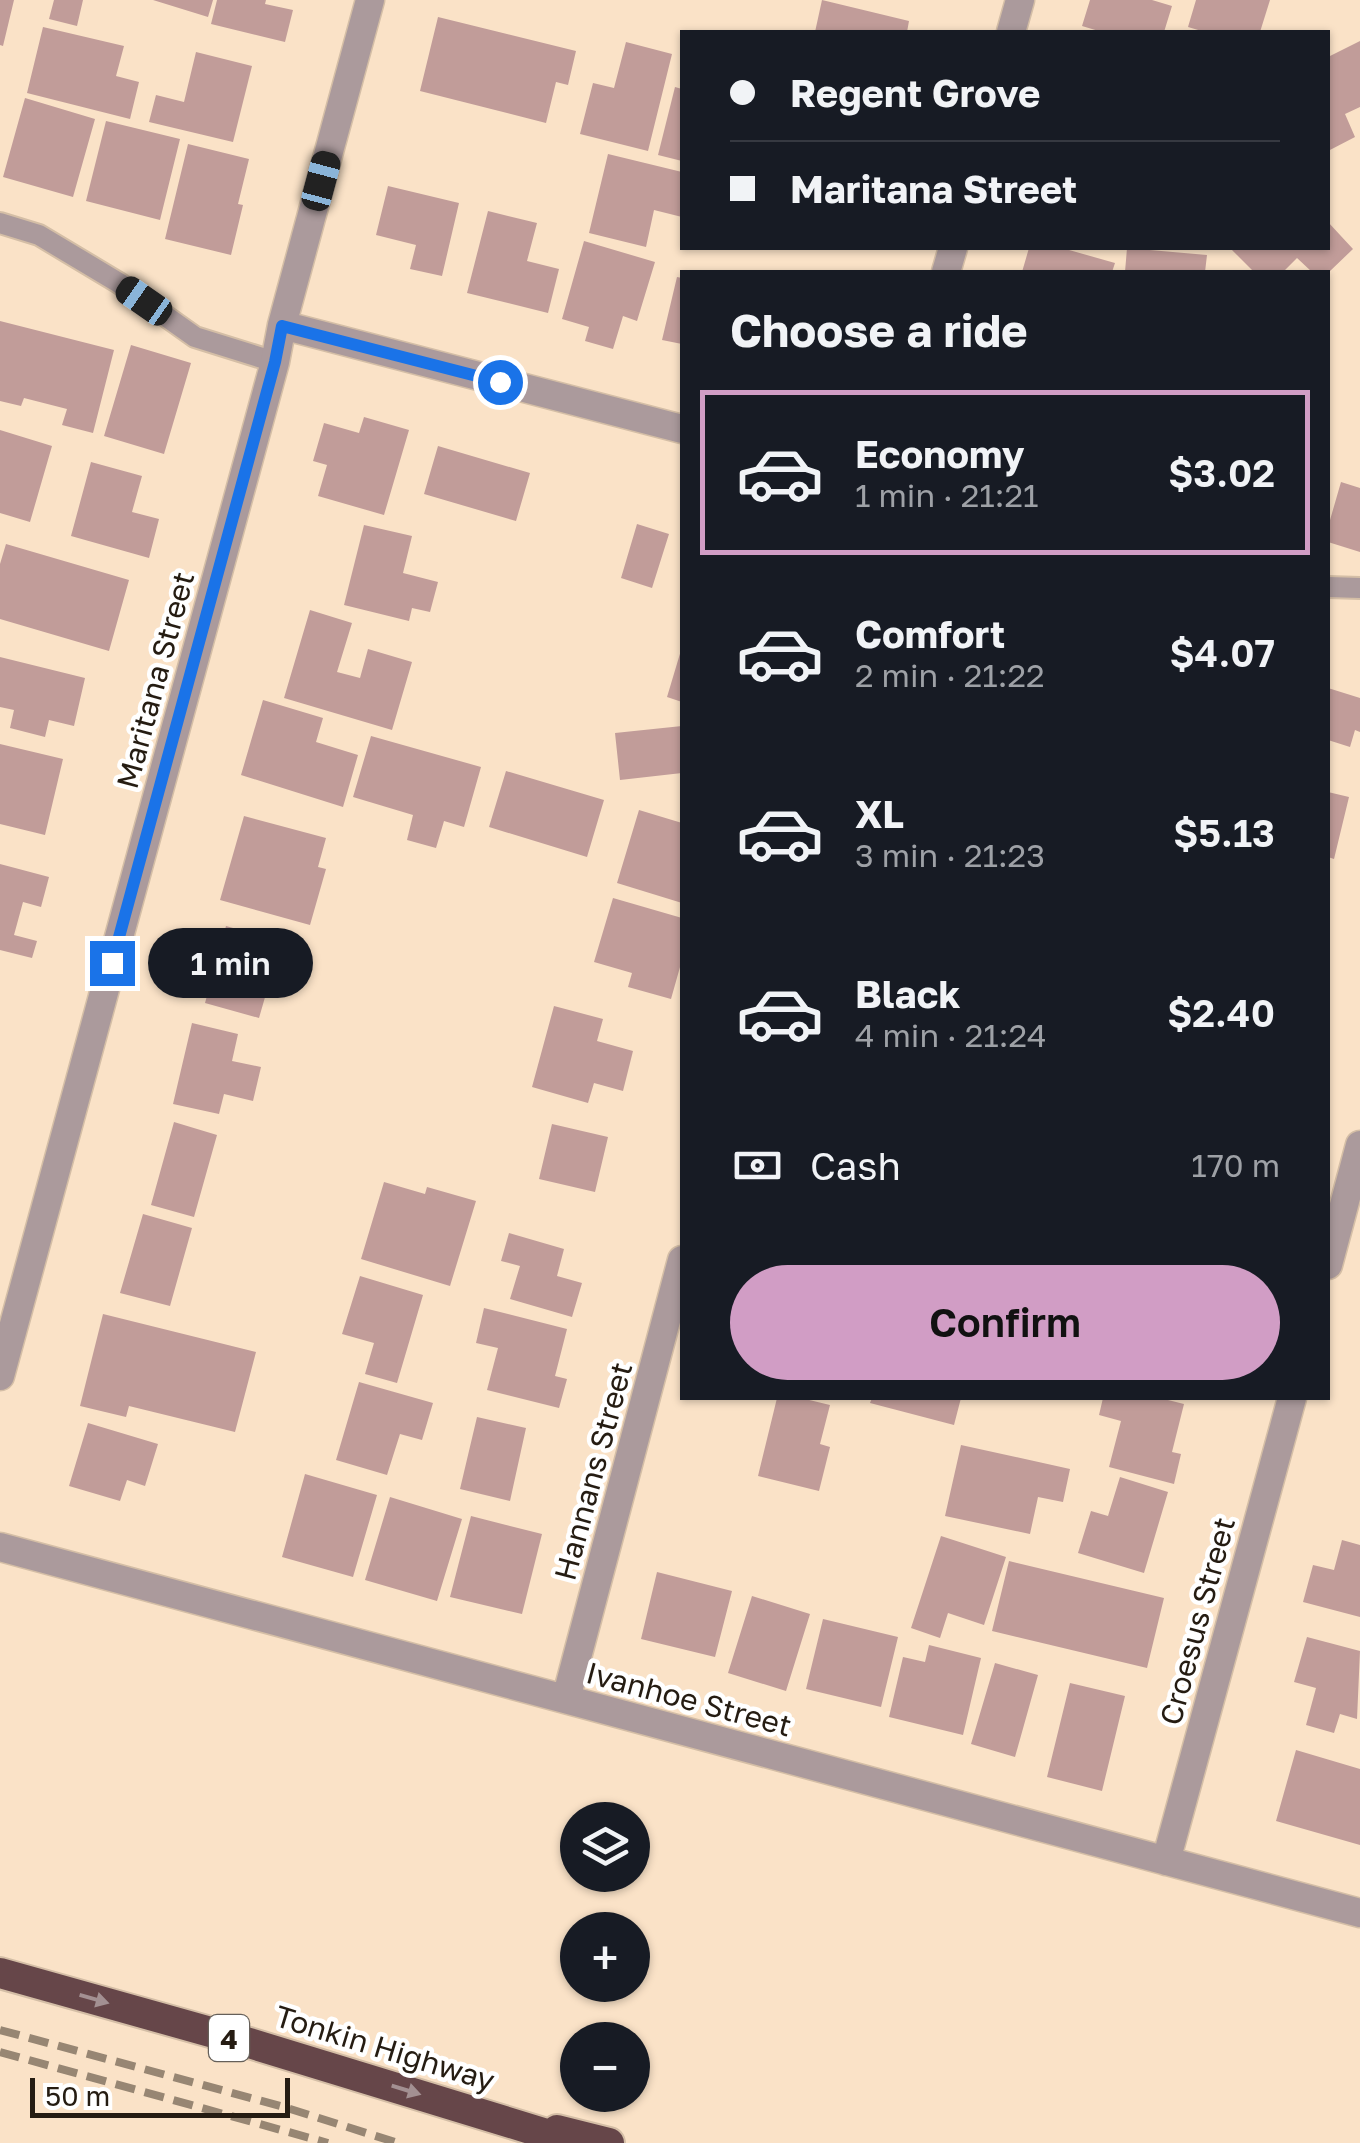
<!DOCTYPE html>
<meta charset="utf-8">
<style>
body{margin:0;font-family:"Golos Text",sans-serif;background:#20242c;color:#f1f3f6;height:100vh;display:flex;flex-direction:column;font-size:38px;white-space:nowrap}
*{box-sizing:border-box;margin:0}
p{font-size:32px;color:#9ea1a6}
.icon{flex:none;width:55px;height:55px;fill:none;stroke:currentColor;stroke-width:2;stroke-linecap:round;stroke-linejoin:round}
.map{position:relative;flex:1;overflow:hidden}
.sheet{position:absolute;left:680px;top:270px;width:650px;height:1130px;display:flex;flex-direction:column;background:#171b24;border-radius:0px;box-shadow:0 2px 8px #0004}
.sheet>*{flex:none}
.banner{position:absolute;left:680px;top:30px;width:650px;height:220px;border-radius:0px;box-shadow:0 2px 8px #0004;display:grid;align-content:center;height:220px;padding:0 50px;background:#171b24}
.tools{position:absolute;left:560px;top:1802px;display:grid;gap:20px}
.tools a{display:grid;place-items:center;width:90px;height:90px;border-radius:50%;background:#171b24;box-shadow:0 2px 8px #0004;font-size:50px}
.scale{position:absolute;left:30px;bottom:25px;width:260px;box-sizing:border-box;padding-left:10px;border:5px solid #251c12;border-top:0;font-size:28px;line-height:35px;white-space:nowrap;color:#251c12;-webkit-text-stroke:8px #fff;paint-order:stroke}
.end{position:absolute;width:45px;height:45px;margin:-22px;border:12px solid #1a73e8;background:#fff;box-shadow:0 0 0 5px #fff}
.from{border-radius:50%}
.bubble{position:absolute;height:70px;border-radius:35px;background:#171b24;box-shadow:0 2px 8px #0004;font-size:32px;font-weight:600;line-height:70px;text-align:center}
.car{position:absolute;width:30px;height:60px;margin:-30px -15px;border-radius:12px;box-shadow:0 0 8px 2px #0007;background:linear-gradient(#222 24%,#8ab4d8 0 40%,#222 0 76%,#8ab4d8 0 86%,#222 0)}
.banner b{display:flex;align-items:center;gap:35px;height:95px;font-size:38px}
.banner b+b{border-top:2px solid #363941}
.banner i{width:25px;height:25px;background:#f1f3f6}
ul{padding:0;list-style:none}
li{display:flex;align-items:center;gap:30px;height:165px;margin:0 20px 15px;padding:0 30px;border:5px solid transparent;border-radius:0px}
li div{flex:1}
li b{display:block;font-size:38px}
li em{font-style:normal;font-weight:600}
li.on{border-color:#d19dc5}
li>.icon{width:90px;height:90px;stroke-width:1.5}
h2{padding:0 50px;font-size:45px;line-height:120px}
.pay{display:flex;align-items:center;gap:25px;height:110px;padding:0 50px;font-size:38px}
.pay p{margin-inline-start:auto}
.cta{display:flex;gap:20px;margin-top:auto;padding:20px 50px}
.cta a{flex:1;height:115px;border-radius:60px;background:#d19dc5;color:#111;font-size:40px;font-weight:600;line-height:115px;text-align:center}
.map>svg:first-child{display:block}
</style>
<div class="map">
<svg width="1360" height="2143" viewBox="0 0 1360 2143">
<rect width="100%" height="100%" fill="#fae2c7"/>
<!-- building -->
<path fill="#c19c99" d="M0,0H14L3,46L0,45Z
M54,0H83L77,26L49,19Z
M153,0H213L208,17Z
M217,0H266L265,4L293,10L285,42L211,24Z
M822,0L909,21L907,32H815Z
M1090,0H1152L1172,6L1164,32H1102L1082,26Z
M1196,0H1270L1260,32H1205L1188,27Z
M438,17L576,51L568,85L556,82L546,123L420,91Z
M43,27L124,46L116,76L139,82L130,119L27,93Z
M1360,41V107L1345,114L1355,137L1328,151V57Z
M626,42L672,54L648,151L580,134L593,83L614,88Z
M196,52L252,66L233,142L149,122L156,95L184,102Z
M675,87L682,89V161L658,155Z
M25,98L95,119L73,197L3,177Z
M106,121L180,139L160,220L86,201Z
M188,144L249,159L238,204L243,205L231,255L165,239Z
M608,154L682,172V217L654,210L646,247L589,233Z
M388,186L459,203L442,276L410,269L416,245L376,235Z
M488,211L537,223L527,261L559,269L548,313L467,293Z
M1328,222L1353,249L1329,272H1312L1297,258L1283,272H1254L1232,250L1328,248Z
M584,241L655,262L637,321L623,316L613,349L585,341L589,327L562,319Z
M1029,248H1062L1115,263L1112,272H1022Z
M1127,248L1207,255L1205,272H1125Z
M677,277L682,278V344L662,340Z
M0,321L114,350L93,433L62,425L67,409L24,398L21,406L0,401Z
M131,345L191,363L164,454L104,436Z
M364,417L409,430L384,515L318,496L327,465L313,461L324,423L359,433Z
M0,430L52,446L30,522L0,513Z
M438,446L530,473L516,521L424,494Z
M91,462L142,476L132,512L159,519L149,558L71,536Z
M1341,482L1360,488V552L1328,542V527Z
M637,524L669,534L652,588L621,578Z
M364,525L412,536L403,573L438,582L430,612L412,608L409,621L344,605Z
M6,544L129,580L109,651L0,619V564Z
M310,610L352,623L337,672L360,678L368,649L412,662L392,730L284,698Z
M682,647V702L667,697Z
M0,657L85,678L74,726L49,720L45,737L10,728L14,710L0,707Z
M1328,688L1360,698V732L1355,730L1350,747L1328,740Z
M263,700L323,718L316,742L358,755L343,807L241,775Z
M682,726V773L620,780L615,733Z
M371,736L481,767L464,827L444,821L436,848L407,840L413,815L353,797Z
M0,744L63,759L45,835L0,824Z
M506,771L604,800L587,857L489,827Z
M1328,792L1349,797L1334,859L1328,857Z
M639,810L682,823V903L617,883Z
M244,816L326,838L318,867L326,869L310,925L220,900Z
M0,864L49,877L41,907L23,902L14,935L37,941L32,958L0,950Z
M613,898L682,918V960L671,999L628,987L632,973L594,962Z
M226,926L300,947L289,986L270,980L259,1018L205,1003Z
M554,1006L603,1019L597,1041L633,1051L623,1091L594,1083L588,1103L532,1087Z
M192,1023L238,1034L232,1061L261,1067L253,1101L224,1094L219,1114L173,1104Z
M174,1122L217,1135L194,1217L151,1205Z
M552,1124L608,1137L595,1192L539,1179Z
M384,1182L425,1194L427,1187L476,1201L450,1286L361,1259Z
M143,1214L192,1228L170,1306L120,1293Z
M509,1233L564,1249L557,1276L582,1283L572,1317L510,1299L520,1266L501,1261Z
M360,1276L423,1295L397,1383L365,1374L374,1343L342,1334Z
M484,1308L567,1329L555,1376L567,1379L559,1408L487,1390L498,1348L476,1343Z
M103,1314L256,1352L235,1432L129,1406L126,1417L80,1406Z
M359,1382L433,1403L422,1440L400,1434L387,1475L336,1460Z
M777,1398H801L830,1405L820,1444L830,1447L819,1491L758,1476Z
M872,1398H961L954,1425L870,1403Z
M1103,1398H1160L1184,1404L1172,1452L1181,1454L1174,1484L1109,1467L1121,1421L1099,1415Z
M477,1417L526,1428L510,1501L460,1489Z
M88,1423L158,1444L145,1486L127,1480L120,1501L69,1486Z
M961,1445L1070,1469L1063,1502L1038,1497L1030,1534L945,1516Z
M305,1474L377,1495L353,1577L282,1557Z
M1120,1477L1168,1492L1144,1573L1078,1553L1091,1511L1108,1516Z
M390,1497L462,1519L437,1601L365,1580Z
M471,1516L542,1534L522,1614L450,1597Z
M941,1536L1006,1557L984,1625L948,1613L940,1638L911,1628Z
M1342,1540L1360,1545V1617L1303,1602L1313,1565L1334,1570Z
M1009,1561L1164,1598L1147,1668L992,1631Z
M657,1572L732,1591L715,1657L641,1639Z
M752,1596L810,1614L786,1691L728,1673Z
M823,1619L898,1637L881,1707L806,1689Z
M1307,1637L1360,1651L1357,1719L1340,1714L1334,1733L1306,1725L1316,1688L1294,1682Z
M929,1645L981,1658L963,1735L889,1717L903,1657L925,1662Z
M995,1663L1038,1675L1015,1757L971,1744Z
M1070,1683L1125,1696L1102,1791L1047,1777Z
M1296,1750L1360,1769V1845L1276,1821Z"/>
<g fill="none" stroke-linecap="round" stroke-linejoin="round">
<defs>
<path id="service" d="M0,223L39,235L119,283L195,337L275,362
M1328,587L1360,588"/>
<path id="minor" d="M1011,32L1020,0
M946,272L953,248
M282,325L682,429
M1328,1265L1360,1145
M0,1376L275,362L282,325L370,0
M0,1547L1360,1913
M566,1699L682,1260
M1166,1861L1292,1398"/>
<path id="motorway" d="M0,1973L246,2042L576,2143
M557,2130L609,2143"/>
</defs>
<!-- service casing -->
<use href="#service" stroke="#d4bea6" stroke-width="24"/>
<!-- minor casing -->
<use href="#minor" stroke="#d4bea6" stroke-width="31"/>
<!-- motorway casing -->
<use href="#motorway" stroke="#d4bea6" stroke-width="34"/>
<!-- service -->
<use href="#service" stroke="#ab9a9c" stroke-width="20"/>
<!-- minor -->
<use href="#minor" stroke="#ab9a9c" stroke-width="28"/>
<!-- motorway -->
<use href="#motorway" stroke="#664649" stroke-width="30"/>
<!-- rail -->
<path stroke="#978673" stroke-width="8" stroke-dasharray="20 10" stroke-linecap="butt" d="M0,2030L284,2107L398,2143
M0,2052L328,2143"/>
</g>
<!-- one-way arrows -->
<defs><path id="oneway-solid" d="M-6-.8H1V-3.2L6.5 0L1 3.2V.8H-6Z" transform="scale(2.5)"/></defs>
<g fill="#a39092">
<use href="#oneway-solid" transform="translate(94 1999) rotate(16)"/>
<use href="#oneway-solid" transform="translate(406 2090) rotate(17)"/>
</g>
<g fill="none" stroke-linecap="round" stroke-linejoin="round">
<!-- route -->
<path stroke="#1a73e8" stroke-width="12" d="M112,963L275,362L282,326L500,382"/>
</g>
<g text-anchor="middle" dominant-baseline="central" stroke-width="9" stroke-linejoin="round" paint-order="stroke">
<!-- shield labels -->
<rect fill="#fff" stroke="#666059" stroke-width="2.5" x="209" y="2015" width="40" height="46" rx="8"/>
<g font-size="28" font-weight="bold" fill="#251c12">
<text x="229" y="2038">4</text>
</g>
<!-- street labels -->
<g font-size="30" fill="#251c12" stroke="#fff">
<text transform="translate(155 680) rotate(-75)">Maritana Street</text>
<text transform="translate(593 1471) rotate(-75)">Hannans Street</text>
<text transform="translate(1197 1621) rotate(-75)">Croesus Street</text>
<text transform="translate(689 1699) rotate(15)">Ivanhoe Street</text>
<text transform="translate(385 2048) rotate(17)">Tonkin Highway</text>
</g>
</g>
</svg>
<div class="tools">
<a><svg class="icon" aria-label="layers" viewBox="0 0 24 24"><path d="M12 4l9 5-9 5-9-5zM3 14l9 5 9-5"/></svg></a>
<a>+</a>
<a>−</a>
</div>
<div class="scale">50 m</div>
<i class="end from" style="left:500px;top:382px"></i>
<i class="end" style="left:112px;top:963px"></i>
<div class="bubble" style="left:148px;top:928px;width:165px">1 min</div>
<i class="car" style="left:321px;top:181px;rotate:15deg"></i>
<i class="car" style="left:144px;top:301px;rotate:305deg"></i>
<div class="banner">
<b><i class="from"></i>Regent Grove</b>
<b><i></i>Maritana Street</b>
</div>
<section class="sheet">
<h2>Choose a ride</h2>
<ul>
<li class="on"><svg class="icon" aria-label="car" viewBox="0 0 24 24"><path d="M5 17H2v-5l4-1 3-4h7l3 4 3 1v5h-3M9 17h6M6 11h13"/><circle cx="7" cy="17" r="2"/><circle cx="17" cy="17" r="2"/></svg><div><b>Economy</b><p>1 min · 21:21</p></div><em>$3.02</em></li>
<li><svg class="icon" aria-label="car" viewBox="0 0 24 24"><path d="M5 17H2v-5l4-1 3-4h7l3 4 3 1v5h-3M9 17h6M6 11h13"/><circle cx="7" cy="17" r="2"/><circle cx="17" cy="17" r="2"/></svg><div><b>Comfort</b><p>2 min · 21:22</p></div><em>$4.07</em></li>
<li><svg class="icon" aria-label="car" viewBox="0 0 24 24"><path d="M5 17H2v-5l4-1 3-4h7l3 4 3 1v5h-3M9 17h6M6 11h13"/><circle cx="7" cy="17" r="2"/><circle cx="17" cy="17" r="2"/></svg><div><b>XL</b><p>3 min · 21:23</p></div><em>$5.13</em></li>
<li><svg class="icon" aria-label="car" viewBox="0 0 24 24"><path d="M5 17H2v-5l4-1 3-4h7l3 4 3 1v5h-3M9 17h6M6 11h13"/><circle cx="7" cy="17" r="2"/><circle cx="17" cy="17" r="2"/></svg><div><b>Black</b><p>4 min · 21:24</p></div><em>$2.40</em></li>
</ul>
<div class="pay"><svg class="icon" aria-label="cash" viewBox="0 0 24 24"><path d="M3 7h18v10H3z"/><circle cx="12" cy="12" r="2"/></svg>Cash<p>170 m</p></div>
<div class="cta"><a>Confirm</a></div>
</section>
</div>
